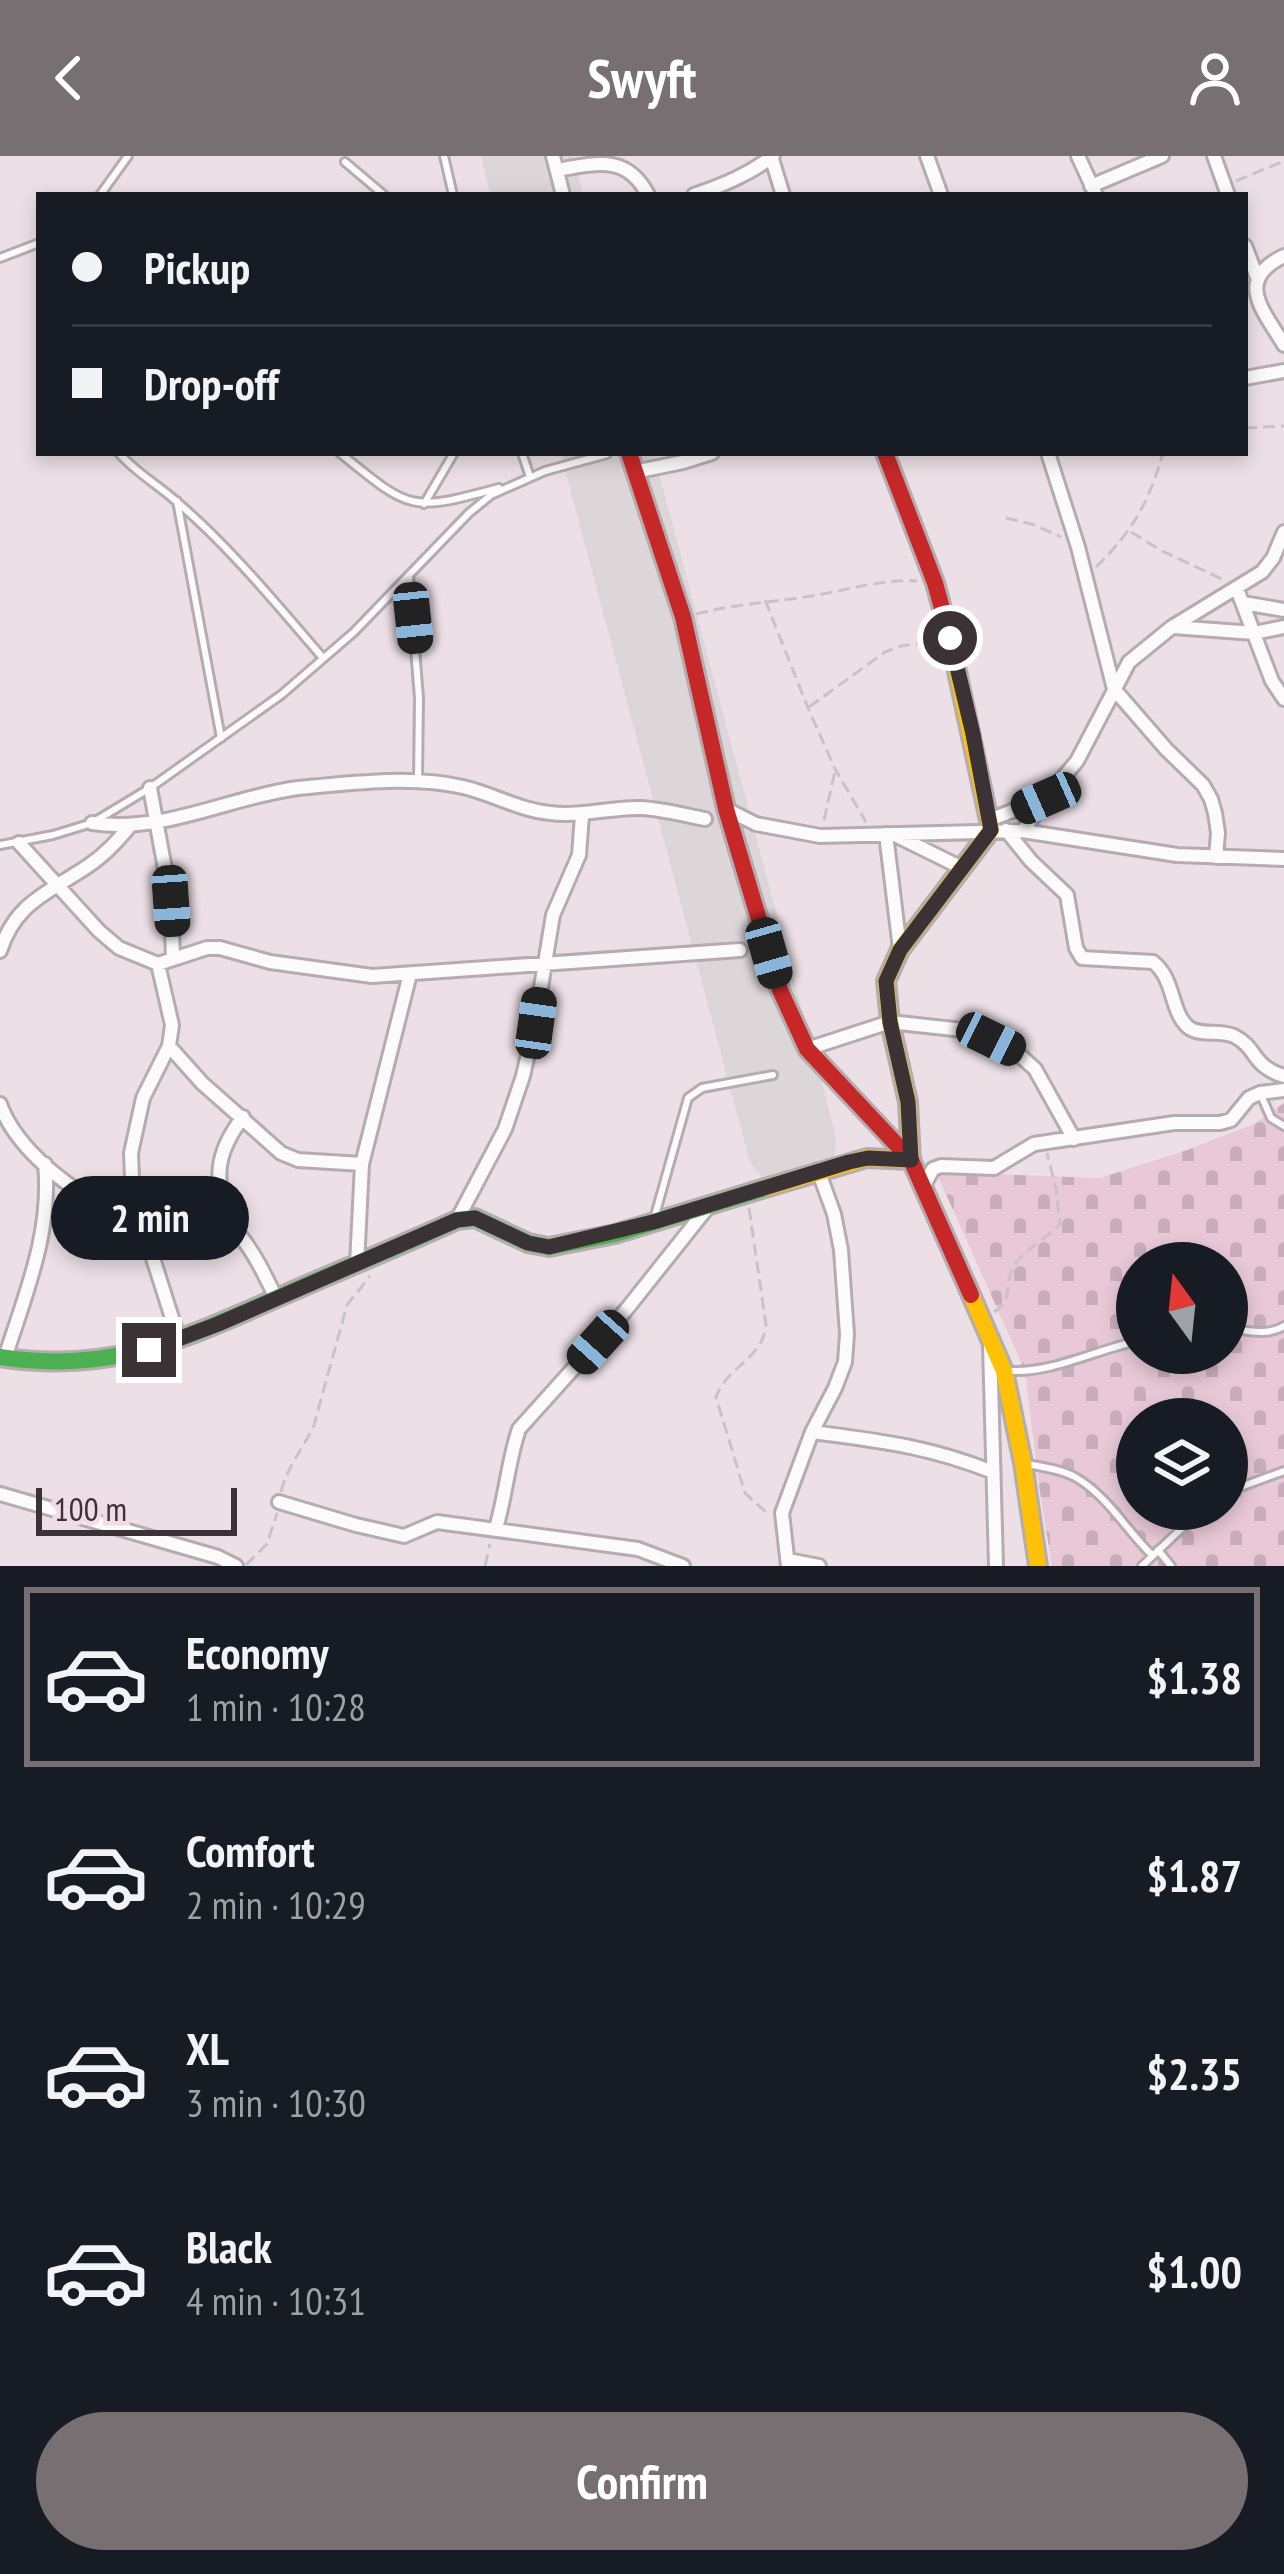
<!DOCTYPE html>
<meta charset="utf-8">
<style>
body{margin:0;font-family:"PT Sans Narrow",sans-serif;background:#242831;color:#f1f3f6;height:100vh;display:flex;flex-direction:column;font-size:45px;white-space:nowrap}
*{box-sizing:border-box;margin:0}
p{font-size:39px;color:#9ea1a6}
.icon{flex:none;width:66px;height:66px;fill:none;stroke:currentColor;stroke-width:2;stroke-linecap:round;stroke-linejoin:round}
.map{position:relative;height:1410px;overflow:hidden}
.details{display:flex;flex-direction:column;background:#171b24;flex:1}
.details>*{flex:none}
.top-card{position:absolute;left:36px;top:36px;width:1212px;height:264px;border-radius:0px;box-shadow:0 6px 18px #0003;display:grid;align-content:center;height:264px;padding:0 36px;background:#171b24}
.needle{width:78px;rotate:345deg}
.fabs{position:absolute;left:1116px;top:1086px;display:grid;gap:24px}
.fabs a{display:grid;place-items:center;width:132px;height:132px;border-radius:50%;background:#171b24;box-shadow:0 6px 18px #0003;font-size:60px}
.scale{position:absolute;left:36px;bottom:30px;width:201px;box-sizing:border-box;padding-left:12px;border:6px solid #3a3235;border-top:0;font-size:33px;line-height:42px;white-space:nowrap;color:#3a3235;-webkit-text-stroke:9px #f1dbe5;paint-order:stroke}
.end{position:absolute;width:54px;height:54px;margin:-27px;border:15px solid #3a3235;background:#fff;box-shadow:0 0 0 6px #fff}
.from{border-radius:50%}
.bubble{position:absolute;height:84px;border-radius:42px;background:#171b24;box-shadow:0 6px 18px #0003;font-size:39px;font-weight:600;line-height:84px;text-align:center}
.car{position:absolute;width:36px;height:72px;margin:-36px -18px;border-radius:15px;box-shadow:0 0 9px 3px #0007;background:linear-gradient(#222 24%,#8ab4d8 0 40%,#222 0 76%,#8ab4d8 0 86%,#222 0)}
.top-card b{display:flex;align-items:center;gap:42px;height:114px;font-size:45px}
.top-card b+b{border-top:3px solid #363941}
.top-card i{width:30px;height:30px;background:#f1f3f6}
ul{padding:21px 0 0;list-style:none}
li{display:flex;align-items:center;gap:36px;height:180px;margin:0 24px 18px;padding:0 12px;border:6px solid transparent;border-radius:0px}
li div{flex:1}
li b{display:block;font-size:45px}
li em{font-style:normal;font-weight:600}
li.current{border-color:#786f73}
li>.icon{width:108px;height:108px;stroke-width:1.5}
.action{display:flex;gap:24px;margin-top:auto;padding:24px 36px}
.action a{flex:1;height:138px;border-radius:72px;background:#786f73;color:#fff;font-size:48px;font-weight:600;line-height:138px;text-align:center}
header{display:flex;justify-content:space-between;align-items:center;height:156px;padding:0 36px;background:#786f73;color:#fff;font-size:54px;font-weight:600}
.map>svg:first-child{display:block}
</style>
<header><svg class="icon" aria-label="back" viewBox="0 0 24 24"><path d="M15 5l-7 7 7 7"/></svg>Swyft<svg class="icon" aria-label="person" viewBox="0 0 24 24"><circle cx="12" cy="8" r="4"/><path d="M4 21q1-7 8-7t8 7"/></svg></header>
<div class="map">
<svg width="1284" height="1410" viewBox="0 0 1284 1410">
<defs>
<pattern id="cemetery-stones" width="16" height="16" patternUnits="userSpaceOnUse" patternTransform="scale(3)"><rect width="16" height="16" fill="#e9c9d8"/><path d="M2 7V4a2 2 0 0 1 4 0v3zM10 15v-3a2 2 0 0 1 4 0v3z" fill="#c9adba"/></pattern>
</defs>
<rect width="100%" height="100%" fill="#ece0e6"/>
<!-- built -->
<path fill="#edd6e0" d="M506,0H534L544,39H516Z
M585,297H614L806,1010L778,1015Z"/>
<!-- cemetery -->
<path fill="url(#cemetery-stones)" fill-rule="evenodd" d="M1284,947V1410H1052L1039,1330L1025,1215L936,1016L1100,1022L1187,994L1254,968ZM1137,1107H1227V1197H1137ZM1137,1263H1227V1353H1137Z"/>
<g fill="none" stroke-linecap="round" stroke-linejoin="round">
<!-- runway -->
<path stroke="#dcd6d9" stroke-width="90" d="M527,0L537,39
M607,297L791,986"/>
<defs>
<path id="lane" d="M444,0L453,39
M345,6L384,39
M100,39L128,0
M0,102L39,87
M119,297C135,316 157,328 176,345C230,391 277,449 323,502
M340,297C411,355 410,356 499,332
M522,297L530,321
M177,345L221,582
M424,348L454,297
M409,419L419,542L418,625
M0,689L53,679L92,667L150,632L281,539L354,476L469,357L491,339L545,315L607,298
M1260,937L1271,962L1284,970
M654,1063L688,942L702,932L773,919
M1227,1172C1247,1174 1266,1181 1284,1170
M1008,1215C1053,1217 1093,1195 1137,1185
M1027,1308C1042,1311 1061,1313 1075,1321C1108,1340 1126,1374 1152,1399
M1227,1336L1284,1315
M1158,1394L1171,1410
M1142,1410L1202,1353"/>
<path id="street" d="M553,0L563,39
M771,0L783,39
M927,0L941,39
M1078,0L1096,39
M1214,0L1228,39
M557,14C601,6 628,0 648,39
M1091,30L1162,0
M694,39C723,29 748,19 773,0
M1245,90L1257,121
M1284,100C1234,124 1263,154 1284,189
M1245,222L1284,215
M1048,297L1078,391L1114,533L1166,593L1203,629L1211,643L1215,657L1218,677L1216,701
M634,316L683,306L712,297
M1237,433L1272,525L1284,543
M1243,447L1284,454
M1173,471L1254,477L1284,471
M150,632L171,745L173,803
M726,653L756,668L820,680L1023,675L1177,699L1284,703
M989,664L1043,643
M92,667C163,678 229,641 298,632C349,627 413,619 463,631C493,638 519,654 550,657C581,661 611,651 641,652C662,653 684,659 705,663
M1006,674L1031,705L1067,739L1076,792L1082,802L1153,806C1175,823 1170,855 1188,871C1200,881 1220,873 1234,880C1258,892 1251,910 1284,920
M1023,675L1046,642L1077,605L1129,506L1172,471L1262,416L1273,402L1284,376
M886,678L900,793
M893,678L962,712
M19,687L99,775L119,792L158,808L207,792H220L270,806L372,820L740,794
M0,795C16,746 48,737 88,710C105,699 117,685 130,670
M158,808L172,869L169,890L143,942L131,997L132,1022L144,1074L179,1184
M169,890L202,927L281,997L298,1004L362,1008
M807,893L890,866L963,874L991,883L1015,895L1035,913L1074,983
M0,948C20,1004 93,1048 144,1074
M923,1031L933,1013L941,1010L994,1012L1034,988L1174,967H1220L1231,964L1249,942L1260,937L1284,934
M136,1042C152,1043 170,1042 186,1046C236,1056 256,1101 276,1142
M457,1064L505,973L523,920L535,867L553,759L579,699L582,659
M226,1065C216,1021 214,999 243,961
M357,1108L362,1008L410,818
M990,1189L996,1410
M5,1202C25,1139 52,1076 45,1008
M812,1276C880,1285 928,1290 993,1316
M0,1338L218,1401L236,1410
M279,1346L356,1369L404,1380L437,1366L638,1393L683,1410
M496,1372C506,1339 508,1305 519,1273L626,1154L708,1051
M788,1404L819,1410
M788,1410L782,1357L812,1276L835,1232L845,1206L847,1178L841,1094L834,1058L818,1014"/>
<path id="fast" d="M0,1201C113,1219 185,1182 286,1138C343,1113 400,1090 457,1064L475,1062L528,1087L549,1091L615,1078L765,1032"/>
<path id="slow" d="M765,1032L867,1002L911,1004L908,946L890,866L886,825L900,794L991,674L949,478
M971,1139L1004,1215L1023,1307L1038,1410"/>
<path id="jam" d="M629,297L683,461L726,653L780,834L807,893L911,1004L971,1139
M885,297L935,427L949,478"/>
</defs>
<!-- lane casing -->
<use href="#lane" stroke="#b5acb0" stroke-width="12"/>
<!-- street casing -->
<use href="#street" stroke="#b5acb0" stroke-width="18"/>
<!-- fast casing -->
<use href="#fast" stroke="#b5acb0" stroke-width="22"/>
<!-- slow casing -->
<use href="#slow" stroke="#b5acb0" stroke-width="22"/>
<!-- jam casing -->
<use href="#jam" stroke="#b5acb0" stroke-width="22"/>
<!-- path -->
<path stroke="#c8c3c5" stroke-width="3" stroke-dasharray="12 6" stroke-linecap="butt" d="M1236,25L1284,5
M1245,272L1284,270
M1006,362L1035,369L1061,381
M1131,376L1162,395L1224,424
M1096,411C1133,375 1149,346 1163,297
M765,444L808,552L835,613L866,666
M696,458C735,448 773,446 812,440C848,434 880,423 917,425
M809,551L885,496L901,490L936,485
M824,664L835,615
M749,1052L766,1169C763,1203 726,1211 716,1241L745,1337L770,1360
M994,1156C1015,1142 1003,1128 1014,1110C1026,1092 1046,1083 1060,1068L1056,1033L1047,997
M281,1336C287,1310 304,1292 314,1269L347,1149L370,1120
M246,1409L267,1388L277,1357
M485,1410L490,1388"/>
<!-- lane -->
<use href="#lane" stroke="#fcfafb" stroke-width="6"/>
<!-- street -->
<use href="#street" stroke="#fcfafb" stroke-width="12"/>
<!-- fast -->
<use href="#fast" stroke="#4caf50" stroke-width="16"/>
<!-- slow -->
<use href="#slow" stroke="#ffc107" stroke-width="16"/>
<!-- jam -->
<use href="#jam" stroke="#c62828" stroke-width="16"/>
</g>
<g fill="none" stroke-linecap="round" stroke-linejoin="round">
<!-- route -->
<path stroke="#3a3235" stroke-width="15" d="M149,1194L218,1168L457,1064L475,1062L528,1087L549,1091L653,1066L849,1006L868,1002L911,1004L908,946L890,866L886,825L900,794L991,674L973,578L950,482"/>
</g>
</svg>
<div class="fabs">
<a><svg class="needle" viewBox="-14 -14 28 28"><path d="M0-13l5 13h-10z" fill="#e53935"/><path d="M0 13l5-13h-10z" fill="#9ea1a6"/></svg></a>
<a><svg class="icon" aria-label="layers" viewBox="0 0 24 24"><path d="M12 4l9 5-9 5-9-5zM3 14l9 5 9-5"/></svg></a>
</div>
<div class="scale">100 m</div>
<i class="end from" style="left:950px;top:482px"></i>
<i class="end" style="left:149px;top:1194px"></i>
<div class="bubble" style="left:51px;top:1020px;width:198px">2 min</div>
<i class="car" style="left:413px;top:462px;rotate:174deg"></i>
<i class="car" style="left:1046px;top:642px;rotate:246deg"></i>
<i class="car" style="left:171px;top:745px;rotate:176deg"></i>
<i class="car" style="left:769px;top:797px;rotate:164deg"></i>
<i class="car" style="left:536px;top:867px;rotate:8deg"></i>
<i class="car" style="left:991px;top:883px;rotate:116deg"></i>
<i class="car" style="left:598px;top:1186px;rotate:222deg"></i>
<div class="top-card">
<b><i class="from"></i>Pickup</b>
<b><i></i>Drop-off</b>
</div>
</div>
<section class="details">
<ul>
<li class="current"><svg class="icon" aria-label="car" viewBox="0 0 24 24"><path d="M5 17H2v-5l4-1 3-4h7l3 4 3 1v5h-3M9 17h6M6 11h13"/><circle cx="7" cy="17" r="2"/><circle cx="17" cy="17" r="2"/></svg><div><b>Economy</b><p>1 min · 10:28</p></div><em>$1.38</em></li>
<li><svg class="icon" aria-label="car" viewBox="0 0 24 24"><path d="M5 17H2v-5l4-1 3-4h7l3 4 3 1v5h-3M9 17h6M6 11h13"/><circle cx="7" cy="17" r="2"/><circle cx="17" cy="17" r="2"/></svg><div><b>Comfort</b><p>2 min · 10:29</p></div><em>$1.87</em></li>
<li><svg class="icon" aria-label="car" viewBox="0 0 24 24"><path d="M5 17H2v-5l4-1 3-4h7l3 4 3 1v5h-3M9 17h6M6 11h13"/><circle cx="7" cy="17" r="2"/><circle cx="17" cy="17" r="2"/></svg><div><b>XL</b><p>3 min · 10:30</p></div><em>$2.35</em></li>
<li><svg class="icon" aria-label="car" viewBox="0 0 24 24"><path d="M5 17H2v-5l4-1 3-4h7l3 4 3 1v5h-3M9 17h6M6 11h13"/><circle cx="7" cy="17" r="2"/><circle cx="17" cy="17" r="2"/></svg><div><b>Black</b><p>4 min · 10:31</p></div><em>$1.00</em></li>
</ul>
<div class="action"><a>Confirm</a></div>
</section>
